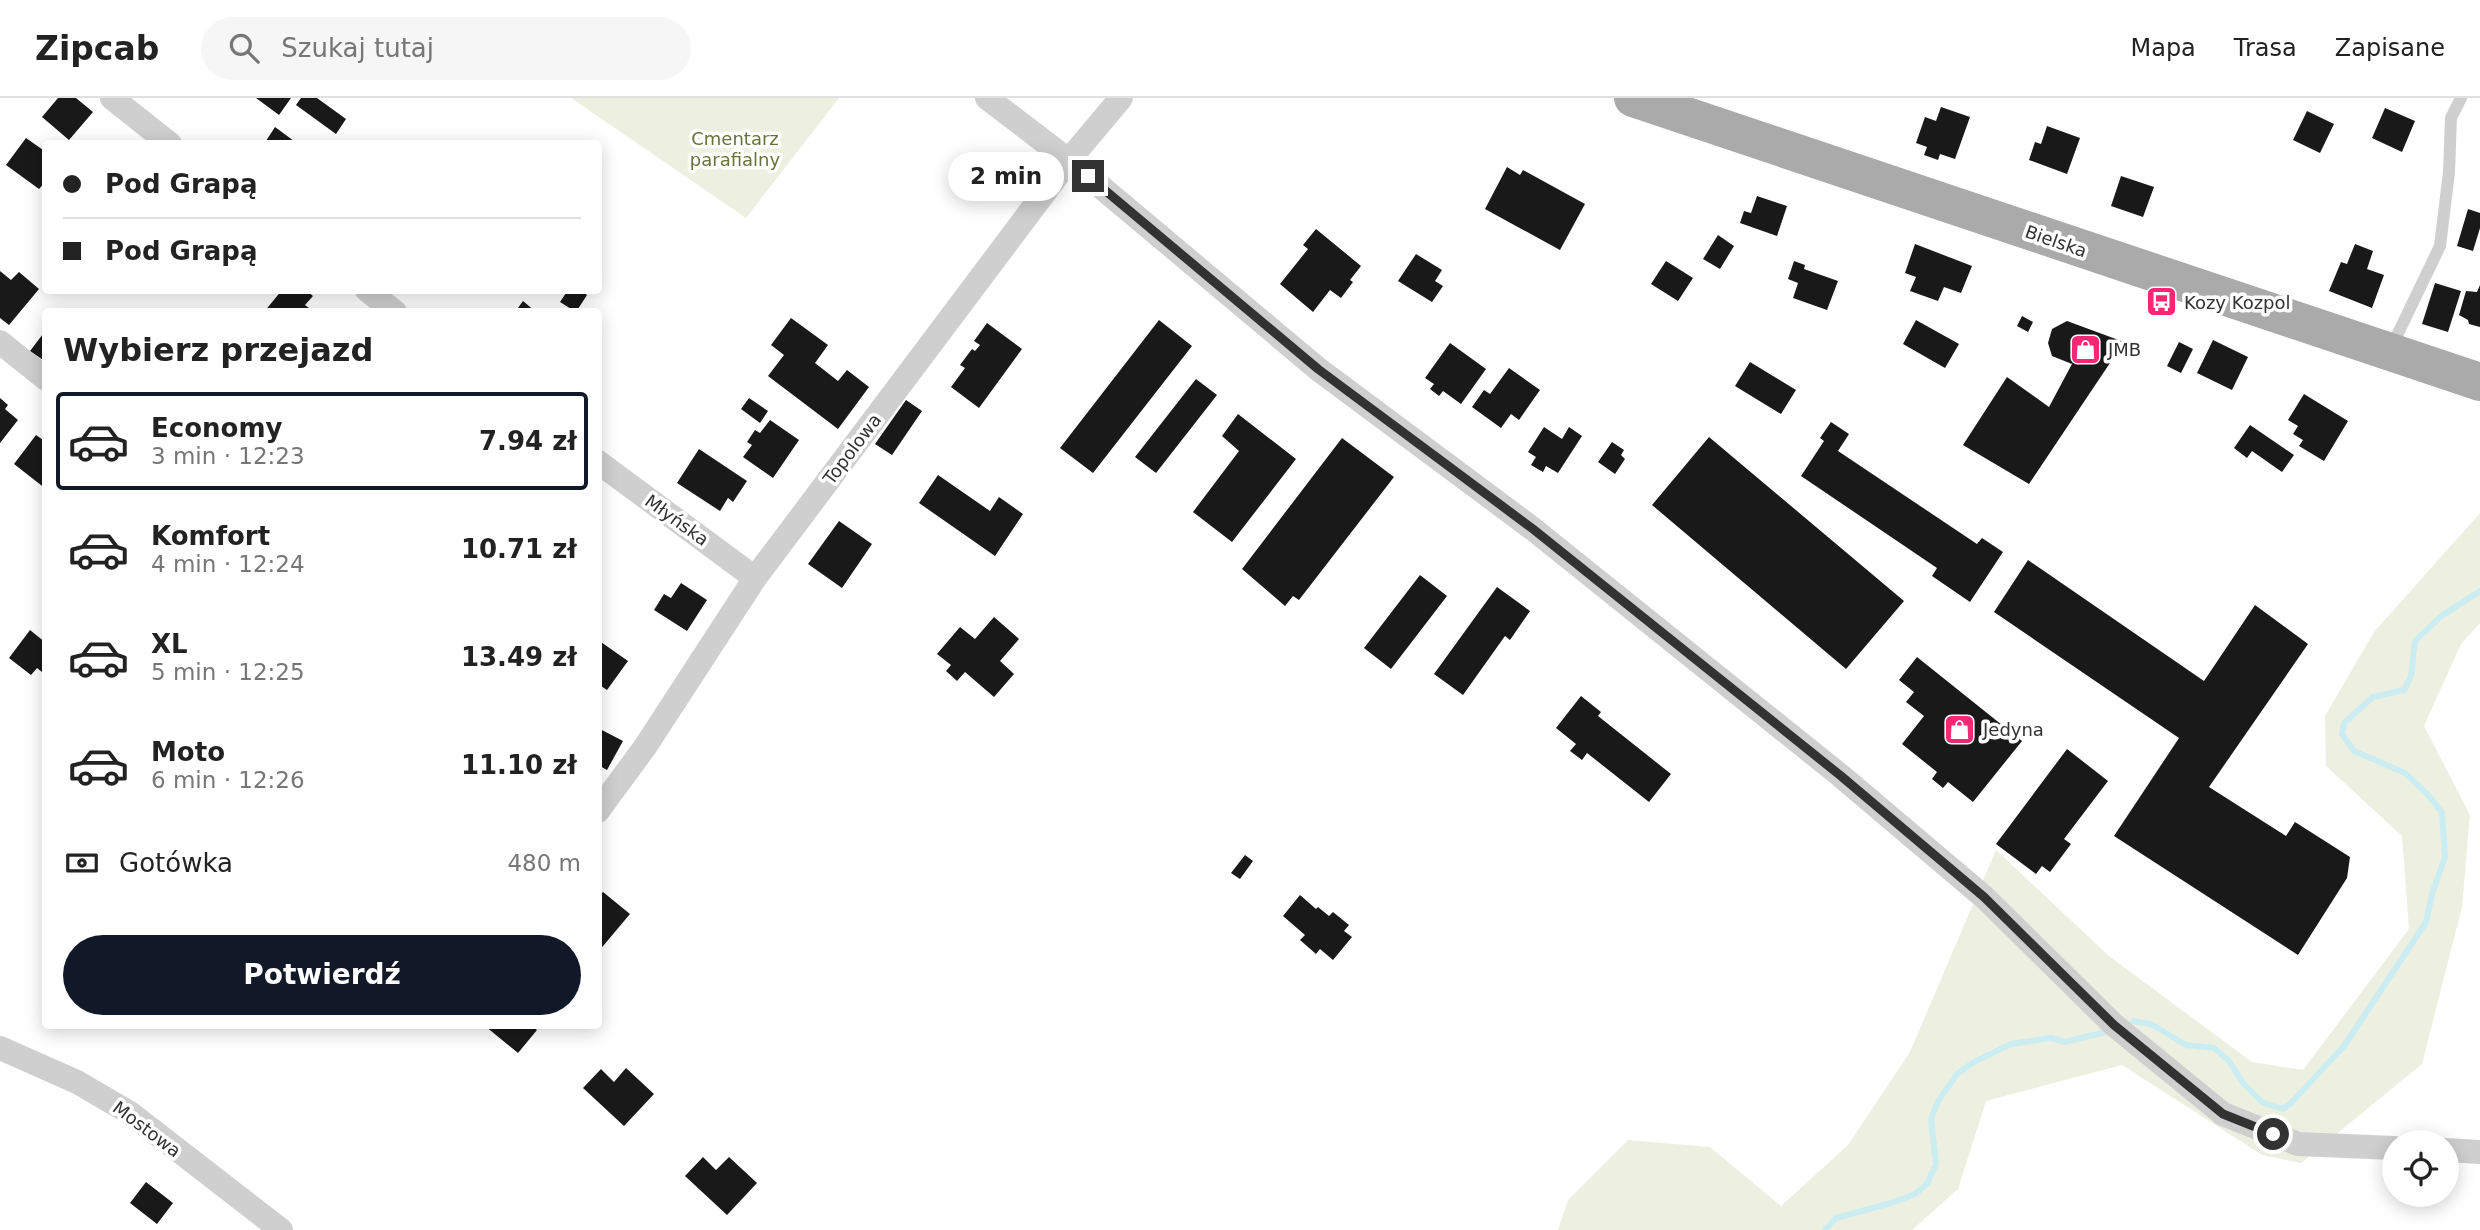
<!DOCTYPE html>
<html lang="pl">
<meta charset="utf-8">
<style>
body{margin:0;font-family:"DejaVu Sans",sans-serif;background:#f6f6f6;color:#222;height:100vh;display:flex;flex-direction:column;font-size:26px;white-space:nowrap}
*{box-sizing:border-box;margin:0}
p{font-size:23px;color:#767676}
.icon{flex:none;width:38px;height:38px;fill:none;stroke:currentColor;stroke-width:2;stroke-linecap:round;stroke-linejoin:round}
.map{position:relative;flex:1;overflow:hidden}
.details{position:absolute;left:42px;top:210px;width:560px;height:721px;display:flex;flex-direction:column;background:#fff;border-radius:7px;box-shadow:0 4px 18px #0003}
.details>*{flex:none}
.banner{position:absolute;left:42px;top:42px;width:560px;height:154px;border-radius:7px;box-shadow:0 4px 18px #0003;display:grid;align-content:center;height:154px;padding:0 21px;background:#fff}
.controls{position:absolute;left:2382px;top:1032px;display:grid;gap:14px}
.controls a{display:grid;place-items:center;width:77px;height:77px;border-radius:50%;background:#fff;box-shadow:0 4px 18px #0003;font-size:35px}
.end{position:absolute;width:32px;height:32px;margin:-16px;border:9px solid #323232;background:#fff;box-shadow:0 0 0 4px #fff}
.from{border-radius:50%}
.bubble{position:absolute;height:49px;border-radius:24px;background:#fff;box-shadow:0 4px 18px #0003;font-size:23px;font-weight:800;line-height:49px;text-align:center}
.banner b{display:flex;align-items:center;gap:24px;height:66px;font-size:26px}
.banner b+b{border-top:2px solid #e0e0e0}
.banner i{width:18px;height:18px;background:#222}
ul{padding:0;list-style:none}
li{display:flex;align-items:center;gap:21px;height:98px;margin:0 14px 10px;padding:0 7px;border:4px solid transparent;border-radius:7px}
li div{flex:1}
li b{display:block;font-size:26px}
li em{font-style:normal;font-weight:800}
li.active{border-color:#111827}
li>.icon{width:63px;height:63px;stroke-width:1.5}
h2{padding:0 21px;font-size:32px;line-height:84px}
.pay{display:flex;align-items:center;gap:18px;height:77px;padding:0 21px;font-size:26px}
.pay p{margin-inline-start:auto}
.button{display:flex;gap:14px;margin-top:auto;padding:14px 21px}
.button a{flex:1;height:80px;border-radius:42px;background:#111827;color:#fff;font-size:28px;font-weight:800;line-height:80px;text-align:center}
header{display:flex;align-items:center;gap:42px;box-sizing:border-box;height:98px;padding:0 35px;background:#fff;border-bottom:2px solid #e0e0e0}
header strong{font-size:33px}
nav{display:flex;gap:38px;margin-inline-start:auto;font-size:24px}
.search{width:490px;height:63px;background:#f6f6f6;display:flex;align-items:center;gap:18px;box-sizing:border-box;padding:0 24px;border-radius:38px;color:#767676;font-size:26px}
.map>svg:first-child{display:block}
</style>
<header>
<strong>Zipcab</strong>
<div class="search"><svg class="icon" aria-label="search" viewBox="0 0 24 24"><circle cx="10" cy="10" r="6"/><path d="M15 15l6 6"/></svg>Szukaj tutaj</div>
<nav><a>Mapa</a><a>Trasa</a><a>Zapisane</a></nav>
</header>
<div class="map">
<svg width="2480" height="1132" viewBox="0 0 2480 1132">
<rect width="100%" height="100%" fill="#fff"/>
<!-- green -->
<path fill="#edf0e0" d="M571,0H839L746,120Z
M2480,415V525L2461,546L2424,628L2470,717L2462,809L2422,966L2301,1065L2262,1057L2122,967L1986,1003L1958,1091L1912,1132H1558L1568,1102L1628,1042L1710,1049L1781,1108L1848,1047L1910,954L1996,752L2109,858L2252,964L2303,972L2409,831L2402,738L2326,668L2325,618L2374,534Z"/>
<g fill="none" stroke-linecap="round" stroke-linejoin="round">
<!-- stream -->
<path stroke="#cbedf1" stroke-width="6" d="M2133,923L2151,926L2186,947L2214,950L2229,963L2243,985L2263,1005L2283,1011L2291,1005L2344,948L2426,824L2432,796L2445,759L2442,714L2428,697L2405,675L2354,653L2342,636L2344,625L2373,599L2404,592L2411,578L2415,543L2440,519L2480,493
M1825,1132L1836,1120L1891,1105L1915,1096L1927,1086L1936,1066L1931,1021L1938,1003L1957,976L1974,964L2011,946L2051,940L2065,944L2106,934"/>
</g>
<!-- building -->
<path fill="#191919" d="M58,0H76L93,14L69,42L42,19Z
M256,0H291L279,17Z
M301,0H317L346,21L336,36L296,7Z
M1941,9L1970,19L1955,61L1940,56L1938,62L1924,57L1927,49L1916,45L1925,19L1936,23Z
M2385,10L2415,23L2402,54L2372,40Z
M2307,13L2334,26L2320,55L2293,42Z
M2047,28L2080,40L2067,76L2029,62L2035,44L2041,46Z
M275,29L298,46H264Z
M26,40L46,54V83L39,91L6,67Z
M1507,69L1520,77L1523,72L1585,106L1560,152L1485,111Z
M2121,78L2154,89L2143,119L2111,108Z
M1757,98L1787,108L1777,138L1740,125L1744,113L1751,115Z
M2468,111L2480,115V130L2473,153L2457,148Z
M1316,131L1361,168L1350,182L1353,184L1341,200L1330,192L1313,214L1280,186L1308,151L1303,147Z
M1718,137L1734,148L1720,171L1703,161Z
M1915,146L1972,168L1961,195L1944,189L1938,203L1910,193L1916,179L1905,175Z
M2355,146L2373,153L2367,171L2384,177L2372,210L2329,193L2341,164L2347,166Z
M1416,156L1442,172L1435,183L1443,188L1432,204L1398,183Z
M1666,163L1693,180L1678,203L1651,186Z
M1794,163L1805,167L1804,171L1838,183L1827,212L1793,200L1798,185L1788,181Z
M0,173L11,182L19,174L39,191L9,227L0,220Z
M2435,185L2461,193L2448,234L2422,226Z
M2480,187V229L2469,226L2468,222L2459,217L2466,193L2477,194Z
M282,192H306L313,198L305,207L314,214H264Z
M568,192H581L587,197L576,214L560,204Z
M523,203L536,214H515Z
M2022,218L2033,224L2028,234L2017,228Z
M791,220L828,247L815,265L838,283L847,272L869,289L838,331L768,278L784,257L771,247Z
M1159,222L1192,248L1093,375L1060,350Z
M1916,222L1959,246L1945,270L1903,246Z
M2067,223L2124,244L2029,386L1963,347L2007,279L2049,309L2072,266L2052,258L2048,245L2052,231Z
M987,225L1022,251L979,310L951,289L965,270L960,267L972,251L975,253L980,247L974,243Z
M46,232V264L30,253Z
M2213,242L2248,259L2232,292L2197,275Z
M2179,244L2193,251L2181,275L2167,268Z
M1450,245L1486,271L1461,306L1443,293L1439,298L1430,291L1434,286L1425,280Z
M1750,264L1796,292L1781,316L1735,288Z
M1509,270L1540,292L1519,322L1511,316L1501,330L1472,309L1484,292L1490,296Z
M1196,281L1217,297L1156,375L1135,359Z
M2304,296L2348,323L2324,363L2299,348L2303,342L2293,336L2298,328L2288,322Z
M0,300L8,307L5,311L18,322L0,345Z
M749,300L768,313L760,325L741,311Z
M906,302L922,313L892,357L875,346Z
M1238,316L1296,361L1232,444L1193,414L1239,353L1222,338Z
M770,322L799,342L773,380L743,359L752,347L747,344L755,332L760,335Z
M1831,324L1849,336L1838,353L1977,446L1982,440L2003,454L1970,504L1932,478L1937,470L1801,378L1824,343L1820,340Z
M2250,327L2294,357L2282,374L2252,353L2247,360L2234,350Z
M1544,329L1562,341L1569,329L1582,338L1558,375L1546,368L1543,374L1531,367L1536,359L1528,354Z
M36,337L46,344V391L14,366Z
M1709,339L1904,503L1846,571L1652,407Z
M1342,340L1394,379L1299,502L1293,498L1285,508L1242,471Z
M1612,344L1624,352L1621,357L1625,361L1615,376L1598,364Z
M699,351L747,383L733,404L728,400L720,413L677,385Z
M938,377L990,413L999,399L1023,416L995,458L919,405Z
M839,423L872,446L842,490L808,466Z
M2028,462L2204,583L2255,507L2308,546L2209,689L2286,738L2295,724L2350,759L2347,780L2298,857L2114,738L2179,640L1994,514Z
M1420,477L1447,498L1391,571L1364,550Z
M681,485L707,502L687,533L654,512L664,496L671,500Z
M1497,489L1530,513L1510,542L1505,538L1463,597L1434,576Z
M994,519L1019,541L1000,563L1014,576L994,599L965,574L957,583L946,573L951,567L937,556L960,529L975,541Z
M30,532L46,545V558L43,561L46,563V570L42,574L37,570L31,577L9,560Z
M598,542L628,563L607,592L598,586Z
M1917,559L2022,643L1973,704L1948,684L1943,690L1932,681L1937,674L1902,646L1924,618L1906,604L1914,594L1899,582Z
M1581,598L1601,614L1598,618L1671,676L1649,704L1587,655L1582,662L1570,653L1576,646L1556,630Z
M598,630L623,643L607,672L598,667Z
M2067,651L2108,683L2064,741L2071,746L2050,774L2042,768L2036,776L1996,746Z
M1245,757L1253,763L1240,781L1231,775Z
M603,794L630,816L598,854V799Z
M1300,797L1316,811L1318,809L1329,818L1333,814L1349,827L1344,833L1352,839L1333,862L1320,851L1316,856L1300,842L1305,837L1283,818Z
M485,928H532L537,932L518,955Z
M626,970L654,996L624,1028L583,990L601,971L614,984Z
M703,1059L716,1072L729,1059L757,1085L727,1117L685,1078Z
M146,1084L173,1105L157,1126L130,1105Z"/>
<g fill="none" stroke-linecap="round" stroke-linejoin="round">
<!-- service -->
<path stroke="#cfcfcf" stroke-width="12" d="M2391,250L2440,148L2449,74L2451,20L2461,0"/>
<!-- minor -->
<path stroke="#cfcfcf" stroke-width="24" d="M112,0L170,46
M987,0L1076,68L1318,271L1533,431L1841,678L1984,799L2114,927L2223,1016L2298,1046L2394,1050
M367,192L395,214
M0,244L46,281
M598,364L755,480
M598,713L645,649L755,480L1069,62L1121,0
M0,950L77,984L130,1015L281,1132
M2446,1052L2480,1054"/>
<!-- primary -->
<path stroke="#aaa" stroke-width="38" d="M1633,0L2480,284"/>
</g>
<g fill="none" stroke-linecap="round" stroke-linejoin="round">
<!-- route -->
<path stroke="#323232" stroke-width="9" d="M1088,78L1318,271L1533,431L1841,678L1984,799L2114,927L2223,1016L2273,1036"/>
</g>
<!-- icons -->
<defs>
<symbol id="bus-square" viewBox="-11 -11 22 22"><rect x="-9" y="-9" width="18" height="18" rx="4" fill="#f72773" stroke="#fff"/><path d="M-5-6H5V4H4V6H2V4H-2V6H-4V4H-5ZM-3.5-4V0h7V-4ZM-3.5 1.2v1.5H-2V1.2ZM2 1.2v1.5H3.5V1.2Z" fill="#fff"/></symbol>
<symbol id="shop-square" viewBox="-11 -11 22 22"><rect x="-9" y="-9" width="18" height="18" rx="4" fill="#f72773" stroke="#fff"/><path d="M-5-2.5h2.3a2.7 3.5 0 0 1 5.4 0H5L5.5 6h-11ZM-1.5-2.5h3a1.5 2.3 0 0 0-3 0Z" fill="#fff"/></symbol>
</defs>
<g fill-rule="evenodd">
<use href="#bus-square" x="2144" y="186" width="35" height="35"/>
<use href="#shop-square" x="2068" y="234" width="35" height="35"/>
<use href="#shop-square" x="1942" y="614" width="35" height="35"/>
</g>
<g text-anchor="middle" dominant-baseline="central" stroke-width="7" stroke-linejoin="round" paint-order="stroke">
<!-- park labels -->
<g font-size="18" fill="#66743a" stroke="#fff">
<text x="735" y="40">Cmentarz<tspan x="735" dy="21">parafialny</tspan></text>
</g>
<!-- street labels -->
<g font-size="18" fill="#323232" stroke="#fff">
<text transform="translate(2056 143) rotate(19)">Bielska</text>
<text transform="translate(852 351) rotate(-53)">Topolowa</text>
<text transform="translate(677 422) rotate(36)">Młyńska</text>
<text transform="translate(147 1031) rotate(37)">Mostowa</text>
</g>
<!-- poi labels -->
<g font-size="18" fill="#323232" stroke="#fff" text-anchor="start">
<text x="2184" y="204">Kozy Kozpol</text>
<text x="2108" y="251">JMB</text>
<text x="1983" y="631">Jedyna</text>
</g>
</g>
</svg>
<div class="controls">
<a><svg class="icon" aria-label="locate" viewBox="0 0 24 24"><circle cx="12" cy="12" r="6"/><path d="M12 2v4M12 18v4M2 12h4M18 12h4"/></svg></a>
</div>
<i class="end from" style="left:2273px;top:1036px"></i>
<i class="end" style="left:1088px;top:78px"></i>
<div class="bubble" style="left:948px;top:54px;width:116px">2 min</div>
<div class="banner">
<b><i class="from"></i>Pod Grapą</b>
<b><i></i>Pod Grapą</b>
</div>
<section class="details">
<h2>Wybierz przejazd</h2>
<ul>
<li class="active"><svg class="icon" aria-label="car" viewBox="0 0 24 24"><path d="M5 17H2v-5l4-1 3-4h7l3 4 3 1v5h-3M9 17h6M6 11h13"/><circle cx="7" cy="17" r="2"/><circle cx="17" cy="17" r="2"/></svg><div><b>Economy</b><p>3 min · 12:23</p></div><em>7.94 zł</em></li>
<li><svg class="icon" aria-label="car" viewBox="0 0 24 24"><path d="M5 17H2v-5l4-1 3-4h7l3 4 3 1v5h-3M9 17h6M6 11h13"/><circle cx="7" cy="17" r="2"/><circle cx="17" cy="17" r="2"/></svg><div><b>Komfort</b><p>4 min · 12:24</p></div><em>10.71 zł</em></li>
<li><svg class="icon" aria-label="car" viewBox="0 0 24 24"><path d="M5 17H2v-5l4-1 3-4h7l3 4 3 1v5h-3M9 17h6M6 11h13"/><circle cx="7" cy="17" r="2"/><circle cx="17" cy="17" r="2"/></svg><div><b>XL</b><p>5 min · 12:25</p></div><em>13.49 zł</em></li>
<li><svg class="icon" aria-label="car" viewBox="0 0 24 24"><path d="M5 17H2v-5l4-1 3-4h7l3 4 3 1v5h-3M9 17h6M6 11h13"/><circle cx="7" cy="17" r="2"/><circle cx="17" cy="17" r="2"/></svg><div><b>Moto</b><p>6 min · 12:26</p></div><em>11.10 zł</em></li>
</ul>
<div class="pay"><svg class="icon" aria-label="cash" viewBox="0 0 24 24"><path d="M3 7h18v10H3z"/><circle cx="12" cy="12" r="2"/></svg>Gotówka<p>480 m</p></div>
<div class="button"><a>Potwierdź</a></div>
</section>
</div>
